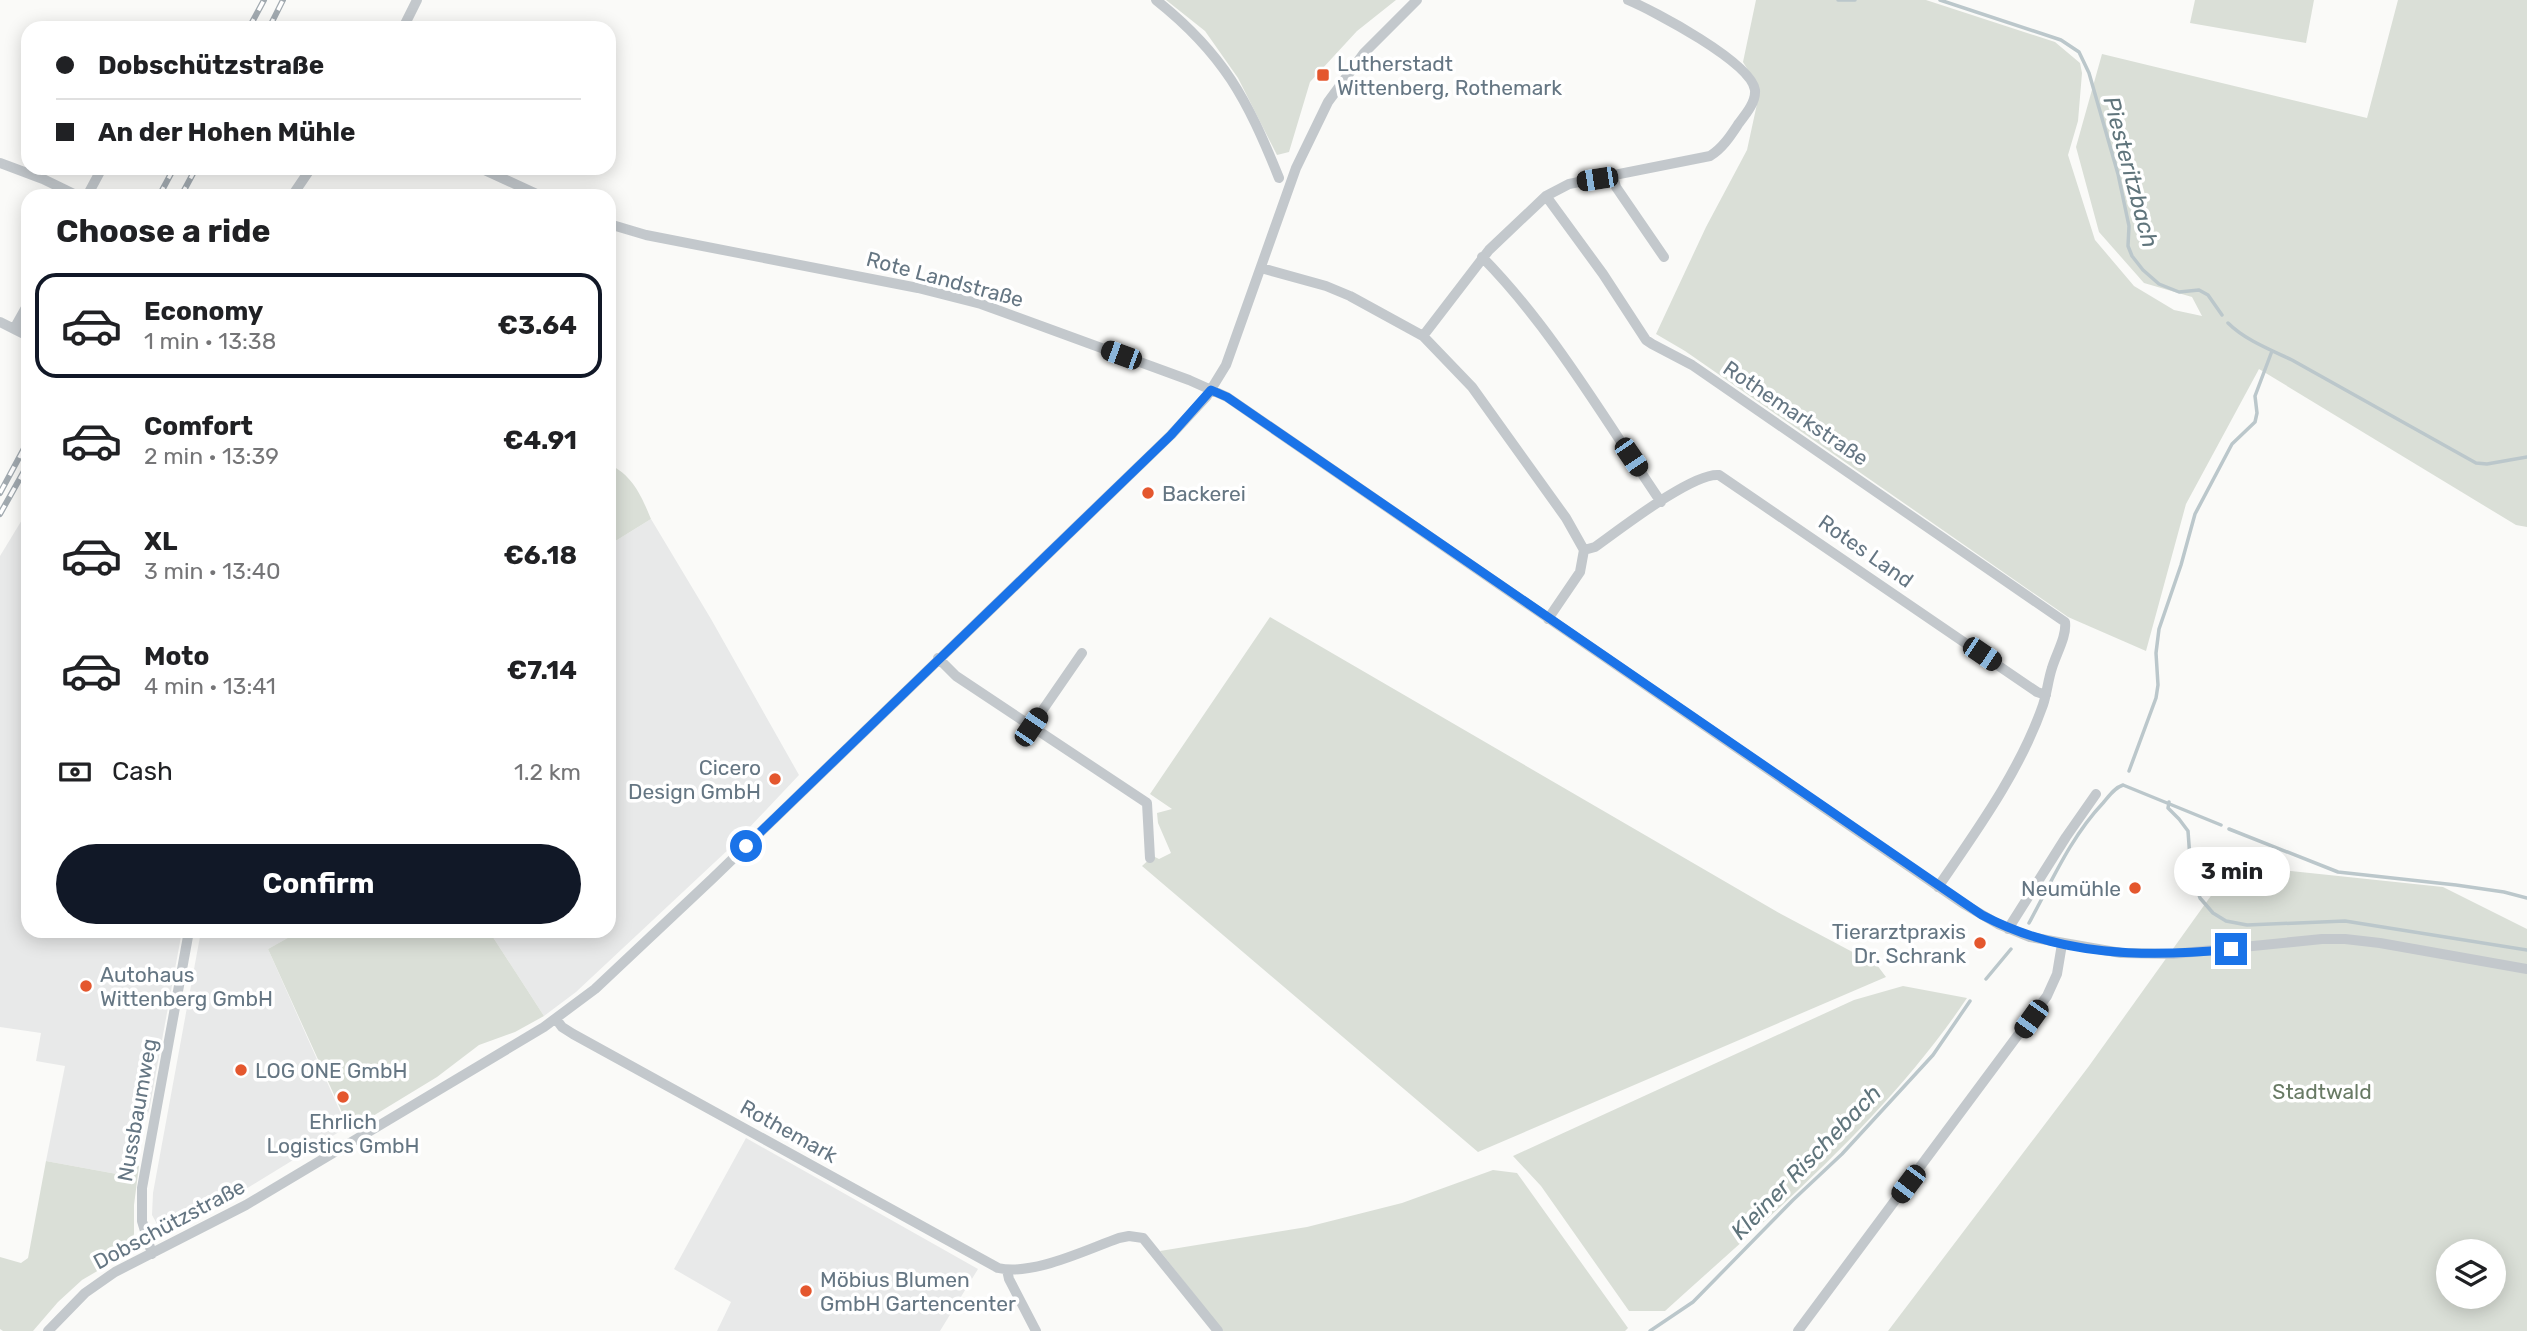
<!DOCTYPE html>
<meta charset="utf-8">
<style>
body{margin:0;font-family:Rubik,sans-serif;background:#f6f6f6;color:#202124;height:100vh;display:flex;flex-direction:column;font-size:26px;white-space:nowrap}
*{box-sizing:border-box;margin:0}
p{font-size:23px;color:#757577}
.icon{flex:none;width:38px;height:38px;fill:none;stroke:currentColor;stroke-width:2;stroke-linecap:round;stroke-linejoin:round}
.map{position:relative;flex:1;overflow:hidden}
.side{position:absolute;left:21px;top:189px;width:595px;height:749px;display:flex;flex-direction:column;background:#fff;border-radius:21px;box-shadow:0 4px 18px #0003}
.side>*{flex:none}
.banner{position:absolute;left:21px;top:21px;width:595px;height:154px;border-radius:21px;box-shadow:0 4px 18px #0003;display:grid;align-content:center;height:154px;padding:0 35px;background:#fff}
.buttons{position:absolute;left:2436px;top:1239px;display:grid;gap:14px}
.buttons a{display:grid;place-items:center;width:70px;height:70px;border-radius:50%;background:#fff;box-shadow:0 4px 18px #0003;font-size:35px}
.end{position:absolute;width:32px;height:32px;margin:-16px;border:9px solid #1a73e8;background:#fff;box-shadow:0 0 0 4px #fff}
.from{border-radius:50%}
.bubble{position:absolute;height:49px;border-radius:24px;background:#fff;box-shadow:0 4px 18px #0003;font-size:23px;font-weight:700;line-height:49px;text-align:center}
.car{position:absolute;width:21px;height:42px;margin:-21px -10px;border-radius:9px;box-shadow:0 0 5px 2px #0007;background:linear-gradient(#222 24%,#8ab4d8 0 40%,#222 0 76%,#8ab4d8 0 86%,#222 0)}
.banner b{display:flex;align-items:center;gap:24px;height:66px;font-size:26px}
.banner b+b{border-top:2px solid #e0e0e0}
.banner i{width:18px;height:18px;background:#202124}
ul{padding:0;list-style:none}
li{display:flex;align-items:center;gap:21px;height:105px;margin:0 14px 10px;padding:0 21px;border:4px solid transparent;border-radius:21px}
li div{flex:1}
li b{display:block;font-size:26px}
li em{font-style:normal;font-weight:700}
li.selected{border-color:#111827}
li>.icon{width:63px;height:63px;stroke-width:1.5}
h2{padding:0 35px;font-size:32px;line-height:84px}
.pay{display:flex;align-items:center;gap:18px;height:77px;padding:0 35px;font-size:26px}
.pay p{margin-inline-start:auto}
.action{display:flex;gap:14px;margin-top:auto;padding:14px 35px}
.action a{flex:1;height:80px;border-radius:42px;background:#111827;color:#fff;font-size:28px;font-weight:700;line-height:80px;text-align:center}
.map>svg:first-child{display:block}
</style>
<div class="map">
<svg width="2527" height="1331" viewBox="0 0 2527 1331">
<rect width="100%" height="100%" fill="#fafaf8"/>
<!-- built -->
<path fill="#e8e9e9" d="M28,510V931H182L149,1111L144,1122L133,1177L46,1161L65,1066L36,1061L41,1033L0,1027V556Z
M651,519L711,619L799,775L730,848L576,992L544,1016L489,931H609V545Z
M201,931H300L268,949L347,1127L236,1195L162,1233L152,1215L153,1193Z
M746,1138L978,1269L940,1331H717L731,1302L674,1269Z"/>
<!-- green -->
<path fill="#dadfd7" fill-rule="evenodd" d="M1166,0H1396L1357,31L1310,82L1289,152L1277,155L1238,78L1205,31Z
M1756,0H1926L2055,42L2080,63L2082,73L2078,121L2068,155L2095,240L2134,286L2174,310L2202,316L2192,297L2144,283L2099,232L2076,147L2102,54L2367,118L2398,0H2527V527L2516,525L2259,369L2186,504L2146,651L2068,617L1685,351L1656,334L1706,227L1747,150L1760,90L1743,62Z
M2195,0H2314L2306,43L2190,23Z
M609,464C633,476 641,495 651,519L609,545Z
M1270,617L1781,914L1877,965L1886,977L1478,1152L1142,866L1153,856L1159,859L1171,853L1158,823L1157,813L1172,809L1150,794Z
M2233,865L2443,887L2527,929V1331H1888L2089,1066ZM2448,1251H2494V1297H2448Z
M300,931H489L544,1016L515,1032L479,1045L437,1077L350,1130L268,949Z
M1903,986L1967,998C1886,1119 1772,1214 1665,1311H1629L1541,1186L1513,1156L1854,1000Z
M46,1161L133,1177L136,1165L139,1166L134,1205V1234L130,1247L123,1256L82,1280L58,1302L33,1331H3L0,1329V1257L21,1263L28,1258Z
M1493,1170L1517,1173L1628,1328L1625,1331H1223L1160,1251L1307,1227L1402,1203Z"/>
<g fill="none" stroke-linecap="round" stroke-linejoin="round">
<!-- stream -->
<path stroke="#bbc7cb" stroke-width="3.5" d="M1838,0H1855
M1940,0L2061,40L2079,52L2089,73L2118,174L2129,226L2128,246L2132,256L2143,270L2159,284L2179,292L2199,290L2208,295L2222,315
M2228,323C2245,340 2271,350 2292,360L2476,463L2487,464L2527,457
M2129,771L2156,698L2158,685L2156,653L2159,629L2181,565L2195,514L2232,444L2255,422L2257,413L2255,396L2272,351
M2123,785L2221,825
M2169,802L2168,808L2179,819L2188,831L2191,872L2200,898L2213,913L2226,921L2247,925L2345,921L2527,950
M2229,829L2338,872L2456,885L2504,892L2527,898
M2029,923C2052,881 2070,838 2103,803C2109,796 2114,788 2123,785
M1986,979L2011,949
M1650,1331L1693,1302L1793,1200L1842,1154L1933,1055L1970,1001"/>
<!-- minor -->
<path stroke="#c3c8cc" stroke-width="10" d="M1156,0C1224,54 1247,99 1279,178
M403,28L417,0
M0,163L43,179L78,196
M480,168L541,196
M1613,176L1616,187L1664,257
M87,196L102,168
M292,196L311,168
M1546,196L1603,274L1646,340L1652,344L1692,365L2065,622C2067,636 2056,654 2052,668C2048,680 2047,693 2043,705C2020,771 1977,830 1938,887
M609,224L646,235L918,288L981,304L1189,380L1227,397L1962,903L1998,924L2030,937L2121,953L2173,954L2322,939H2345L2380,943L2527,969
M1482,257C1552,328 1605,420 1661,502
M1261,268L1326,286L1350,296L1423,336L1472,387L1566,518L1584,550
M0,322L28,336
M14,329L28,304
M1423,336L1489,250L1546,196L1569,184L1710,156C1723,148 1731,135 1739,123C1746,114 1756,102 1755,90C1751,62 1654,11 1628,0
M1548,619L1580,572L1584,550L1595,547C1619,530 1693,472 1719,475L2037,692L2046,695
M938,658L956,676L1147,803L1150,858
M1031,727L1082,653
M2008,929L2066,837L2096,794
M556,1019L562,1027L573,1034L998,1268C1033,1276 1085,1250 1119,1238L1129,1236L1143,1238L1218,1331
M152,1254L142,1221V1188L189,931
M1007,1270L1009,1279L1036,1331
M48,1331L85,1293L115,1272L246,1205L544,1027L595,989L712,879L1171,435L1207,396L1226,365L1296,168L1328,102L1364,53L1417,0
M1798,1331L2047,996L2057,974L2062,944"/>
<defs>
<path id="rail" d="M249,28L264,0
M269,28L283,0
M159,196L174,168
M181,196L196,168
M0,493L28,441
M0,514L28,464"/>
</defs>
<!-- rail casing -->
<use href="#rail" stroke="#a2aab0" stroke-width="6"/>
<!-- rail -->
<use href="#rail" stroke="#fff" stroke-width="3.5" stroke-dasharray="10" stroke-linecap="butt"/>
</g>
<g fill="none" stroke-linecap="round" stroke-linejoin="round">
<!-- route -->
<path stroke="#1a73e8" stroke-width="9" d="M746,846L1171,435L1211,390L1227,397L1982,915C2059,956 2146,958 2231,949"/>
</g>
<!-- markers -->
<g fill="#e4572e" stroke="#fff" stroke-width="2.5">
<rect x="1316" y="68" width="14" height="14" rx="3.5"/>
<circle cx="1148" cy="493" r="7"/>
<circle cx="775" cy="779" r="7"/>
<circle cx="2135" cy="888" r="7"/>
<circle cx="1980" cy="943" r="7"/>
<circle cx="86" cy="986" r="7"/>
<circle cx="241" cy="1070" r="7"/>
<circle cx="343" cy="1097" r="7"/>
<circle cx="806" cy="1291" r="7"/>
</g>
<g text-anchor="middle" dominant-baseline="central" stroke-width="7" stroke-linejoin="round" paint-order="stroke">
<!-- poi labels -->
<g font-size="21" fill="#657683" stroke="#fff" text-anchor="start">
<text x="1337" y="63">Lutherstadt<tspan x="1337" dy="24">Wittenberg, Rothemark</tspan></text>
<text x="1162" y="493">Backerei</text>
<text x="761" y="767" text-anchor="end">Cicero<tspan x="761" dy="24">Design GmbH</tspan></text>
<text x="2121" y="888" text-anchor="end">Neumühle</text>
<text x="1966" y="931" text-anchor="end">Tierarztpraxis<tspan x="1966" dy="24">Dr. Schrank</tspan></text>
<text x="100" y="974">Autohaus<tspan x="100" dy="24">Wittenberg GmbH</tspan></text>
<text x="255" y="1070">LOG ONE GmbH</text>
<text x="343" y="1121" text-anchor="middle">Ehrlich<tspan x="343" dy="24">Logistics GmbH</tspan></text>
<text x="820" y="1279">Möbius Blumen<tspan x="820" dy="24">GmbH Gartencenter</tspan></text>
</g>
<!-- street labels -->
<g font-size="21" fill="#657683" stroke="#fff">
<text transform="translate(945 279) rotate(15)">Rote Landstraße</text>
<text transform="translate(1796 413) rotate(34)">Rothemarkstraße</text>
<text transform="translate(1866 551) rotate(35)">Rotes Land</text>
<text transform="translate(137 1110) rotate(-80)">Nussbaumweg</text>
<text transform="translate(789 1131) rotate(29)">Rothemark</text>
<text transform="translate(169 1224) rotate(-28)">Dobschützstraße</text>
</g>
<!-- park labels -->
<g font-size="21" fill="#687a64" stroke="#fff">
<text x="2322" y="1091">Stadtwald</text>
</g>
<!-- water labels -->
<g font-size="23" font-style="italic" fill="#60757c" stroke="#fff">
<text transform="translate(2131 172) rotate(75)">Piesteritzbach</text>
<text transform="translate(1806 1162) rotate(-46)">Kleiner Rischebach</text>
</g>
</g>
</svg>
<div class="buttons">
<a><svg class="icon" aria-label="layers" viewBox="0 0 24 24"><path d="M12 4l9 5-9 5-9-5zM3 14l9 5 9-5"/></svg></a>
</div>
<i class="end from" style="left:746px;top:846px"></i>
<i class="end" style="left:2231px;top:949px"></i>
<div class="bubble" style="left:2174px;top:847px;width:116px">3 min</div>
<i class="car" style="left:1597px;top:179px;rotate:261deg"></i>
<i class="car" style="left:1121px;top:355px;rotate:290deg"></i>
<i class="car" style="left:1631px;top:457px;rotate:146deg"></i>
<i class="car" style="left:1982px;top:654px;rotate:124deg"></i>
<i class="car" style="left:1031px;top:727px;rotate:34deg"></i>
<i class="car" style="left:2031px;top:1019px;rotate:216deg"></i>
<i class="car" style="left:1908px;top:1184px;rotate:217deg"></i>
<div class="banner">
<b><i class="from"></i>Dobschützstraße</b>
<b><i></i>An der Hohen Mühle</b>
</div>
<section class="side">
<h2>Choose a ride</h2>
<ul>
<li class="selected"><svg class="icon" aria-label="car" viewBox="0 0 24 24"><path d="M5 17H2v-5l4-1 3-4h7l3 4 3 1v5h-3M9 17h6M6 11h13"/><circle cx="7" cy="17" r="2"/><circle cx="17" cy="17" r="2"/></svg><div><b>Economy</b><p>1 min · 13:38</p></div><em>€3.64</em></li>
<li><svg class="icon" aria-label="car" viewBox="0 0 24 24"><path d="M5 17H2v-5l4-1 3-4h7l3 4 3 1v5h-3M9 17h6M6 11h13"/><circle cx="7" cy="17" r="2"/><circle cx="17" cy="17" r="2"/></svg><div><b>Comfort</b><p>2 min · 13:39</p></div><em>€4.91</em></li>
<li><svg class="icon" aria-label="car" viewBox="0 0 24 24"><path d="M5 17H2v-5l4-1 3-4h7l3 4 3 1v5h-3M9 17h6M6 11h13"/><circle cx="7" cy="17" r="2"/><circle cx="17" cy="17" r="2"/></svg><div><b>XL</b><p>3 min · 13:40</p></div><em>€6.18</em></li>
<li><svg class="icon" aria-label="car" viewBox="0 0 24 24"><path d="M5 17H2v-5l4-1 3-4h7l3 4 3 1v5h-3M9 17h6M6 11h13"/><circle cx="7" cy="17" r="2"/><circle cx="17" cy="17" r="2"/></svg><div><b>Moto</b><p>4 min · 13:41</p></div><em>€7.14</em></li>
</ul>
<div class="pay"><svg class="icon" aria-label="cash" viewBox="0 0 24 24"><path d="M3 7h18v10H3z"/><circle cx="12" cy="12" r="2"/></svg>Cash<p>1.2 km</p></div>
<div class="action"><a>Confirm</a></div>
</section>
</div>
